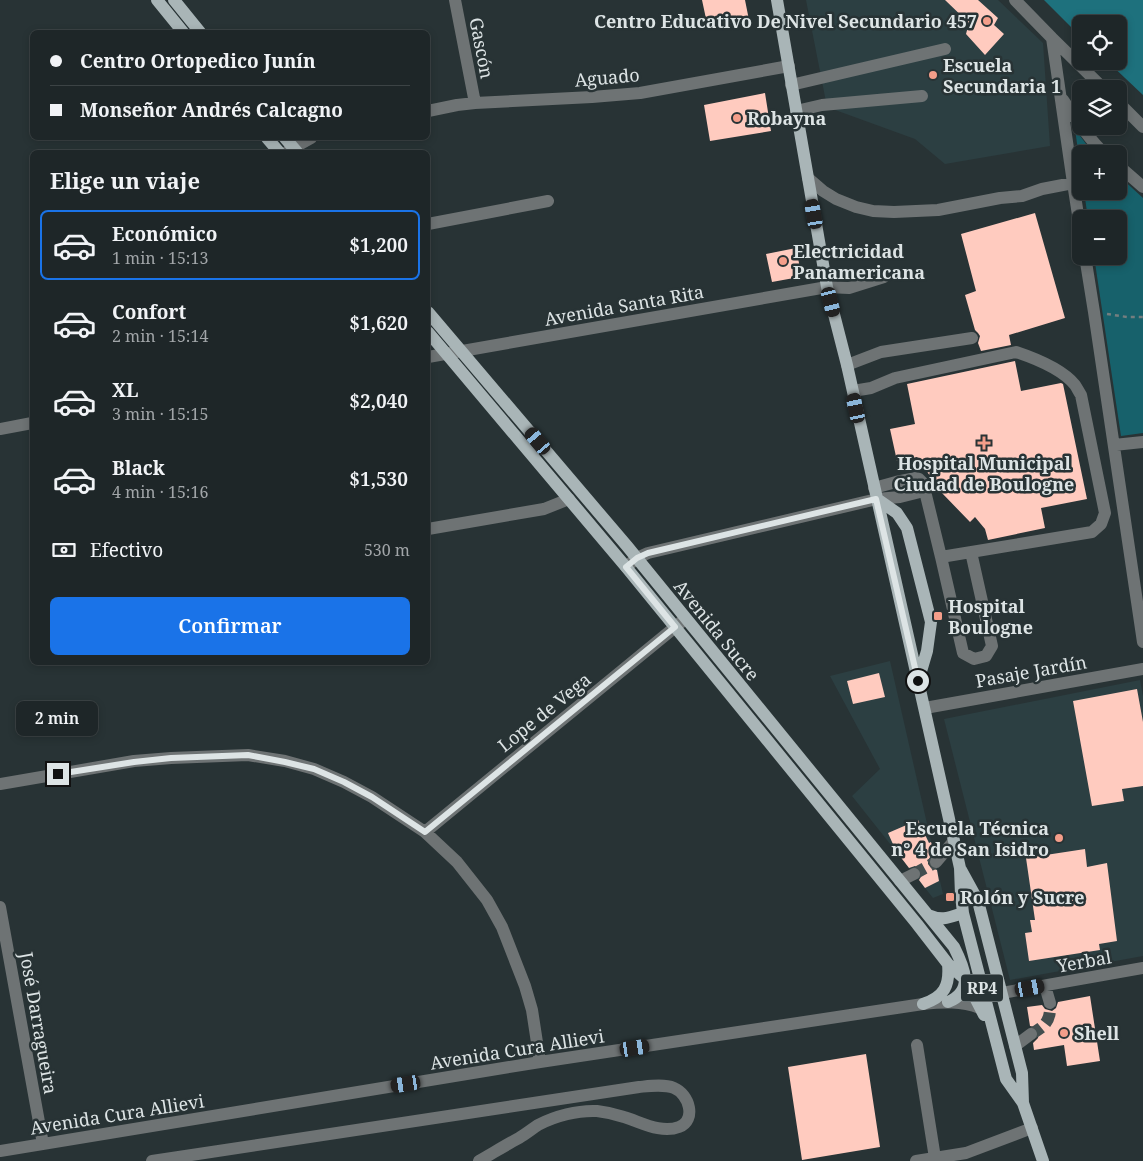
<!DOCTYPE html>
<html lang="es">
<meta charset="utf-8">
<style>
body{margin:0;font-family:"Noto Serif",serif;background:#262e30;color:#f1f3f6;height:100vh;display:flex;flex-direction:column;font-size:19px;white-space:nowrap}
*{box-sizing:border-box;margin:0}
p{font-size:16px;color:#a1a5a8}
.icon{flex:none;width:28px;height:28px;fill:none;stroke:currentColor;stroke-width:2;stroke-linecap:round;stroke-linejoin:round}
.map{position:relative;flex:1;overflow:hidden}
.drawer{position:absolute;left:30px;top:150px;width:400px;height:515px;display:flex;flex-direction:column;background:#1e2628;border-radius:8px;box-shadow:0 2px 8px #0003,0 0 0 1px #3c4345}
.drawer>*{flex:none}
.hud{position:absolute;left:30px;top:30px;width:400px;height:110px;border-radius:8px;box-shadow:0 2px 8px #0003,0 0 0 1px #3c4345;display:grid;align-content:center;height:110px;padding:0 20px;background:#1e2628}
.buttons{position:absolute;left:1072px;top:15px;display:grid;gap:10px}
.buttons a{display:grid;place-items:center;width:55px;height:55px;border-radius:8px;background:#1e2628;box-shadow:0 2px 8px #0003,0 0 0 1px #3c4345;font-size:25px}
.end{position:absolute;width:22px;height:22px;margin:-11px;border:6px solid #dde4e5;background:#111;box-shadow:0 0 0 2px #111}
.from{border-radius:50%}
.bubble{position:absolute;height:35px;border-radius:8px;background:#1e2628;box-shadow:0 2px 8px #0003,0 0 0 1px #3c4345;font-size:16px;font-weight:600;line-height:35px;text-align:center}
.car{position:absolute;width:15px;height:30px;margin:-15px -8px;border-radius:6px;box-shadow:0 0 4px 1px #0007;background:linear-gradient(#222 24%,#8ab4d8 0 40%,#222 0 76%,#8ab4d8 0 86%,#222 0)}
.hud b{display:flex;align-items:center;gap:18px;height:48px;font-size:19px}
.hud b+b{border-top:1px solid #3c4345}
.hud i{width:12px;height:12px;background:#f1f3f6}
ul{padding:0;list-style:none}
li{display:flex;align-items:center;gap:15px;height:70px;margin:0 10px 8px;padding:0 10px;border:2px solid transparent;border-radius:8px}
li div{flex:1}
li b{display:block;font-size:19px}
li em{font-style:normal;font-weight:600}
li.on{border-color:#1a73e8}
li>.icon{width:45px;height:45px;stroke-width:1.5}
h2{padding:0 20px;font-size:22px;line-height:60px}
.pay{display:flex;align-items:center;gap:12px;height:55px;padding:0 20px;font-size:19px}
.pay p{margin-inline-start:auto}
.button{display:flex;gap:10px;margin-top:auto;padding:10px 20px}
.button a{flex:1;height:58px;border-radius:8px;background:#1a73e8;color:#fff;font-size:20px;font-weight:600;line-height:58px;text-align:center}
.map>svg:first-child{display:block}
</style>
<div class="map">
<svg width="1143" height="1161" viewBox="0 0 1143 1161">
<rect width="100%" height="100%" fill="#283335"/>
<!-- built -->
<path fill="#2c3f42" d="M806,0H998L1043,43L1050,146L945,164L915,139L827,107Z
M890,661L943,894L933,898L852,796L880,769L830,676Z
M1140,680L1143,696V956L1010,980L944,719Z"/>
<!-- green -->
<path fill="#17616b" d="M1075,129L1089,148L1095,154H1081V172Z
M1119,176L1143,198V433L1121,436L1094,256H1119V219H1088L1084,191H1119Z"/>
<!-- forest -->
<path fill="#1e717d" d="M1044,0H1143V95L1107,61H1119V24H1081V37Z"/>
<!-- building -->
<path fill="#ffcbbf" d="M702,0H745L749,20L708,28Z
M945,0H978L998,18L994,25L1004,34L985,55L966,34L969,23Z
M765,93L771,131L710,141L704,105Z
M1035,213L1065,318L1009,335L1011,345L981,351L978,343L980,336L978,333L975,330L965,295L976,291L961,234Z
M796,248L800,268L794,278L772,282L766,254Z
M1015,361L1021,391L1061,383L1063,384L1087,499L1041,508L1045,528L988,540L985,529L975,517L970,522L941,492L917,457L897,461L890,429L915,424L907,384Z
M879,673L885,697L853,704L847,681Z
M1137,689L1143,722V786L1122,789L1124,801L1092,806L1073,701Z
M918,820L929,843L931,842L934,852L928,860V864L931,868L937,870L939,881L925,888L919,880L922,875L921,870L915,866L909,868L896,851L888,833Z
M1085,849L1087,867L1107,863L1117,941L1099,944L1100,950L1029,961L1025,933L1032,932L1030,920H1035L1026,858Z
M1090,996L1100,1061L1067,1066L1064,1045L1034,1050L1033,1043L1038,1038L1039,1033L1035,1027L1030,1026L1027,1007L1042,1005L1045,1009L1052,1011L1056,1008L1058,1002Z
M866,1054L880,1147L802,1160L788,1067Z"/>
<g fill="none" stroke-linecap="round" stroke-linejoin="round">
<!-- minor-tunnel -->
<path stroke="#434e4f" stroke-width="12" stroke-dasharray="12 6" stroke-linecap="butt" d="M914,874L936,862
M1031,1034C1046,1026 1051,1020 1050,1003"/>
<!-- path -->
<path stroke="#747e7f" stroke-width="2.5" stroke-dasharray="4 4" stroke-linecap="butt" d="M1107,314L1127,317H1143"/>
<!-- minor -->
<path stroke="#6e7374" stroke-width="12" d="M455,0L475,103
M1015,0L1052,38L1104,89
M1052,38L1073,183L1081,234
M791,85L945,49
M1063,100C1076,119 1088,138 1105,154
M1119,103L1143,127
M428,111L457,105L475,103L592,97L640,93L789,66
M796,111L822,105L922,96
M287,152L293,148L311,138
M1119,166L1143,187
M808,178L823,191L836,199L856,207L873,211L894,212L938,210L1000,198L1022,196L1042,189L1073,183
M428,224L548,201
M1085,256L1094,312L1143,642
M428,357L827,287L849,288L884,277
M847,365L881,352L972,338
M853,391L871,388L895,378L1016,352C1034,358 1062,369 1075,385C1077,388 1079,392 1081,395L1105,513L1101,524L1092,532L941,557L923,483L919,479L916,478L896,482L874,488
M0,429L32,423
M1114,445L1143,442
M428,529L544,509L569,499
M941,557L963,653L974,659L986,656L992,646L971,552
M626,567L637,558L648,553L877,499L900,497L924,491
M925,708L1143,669
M0,784L134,761L171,758L248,755L285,761L314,769L344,782L372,797L425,832L457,862L487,900L502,927L525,986L532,1010L540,1062
M425,832L685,619
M936,862L954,841
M900,881L914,874
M0,907L43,1144
M1045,986L1050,1003
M1002,993L1143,968
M917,1045L935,1158
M1015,1046L1031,1034
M0,1151L540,1062L923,1004C943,1002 961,1001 980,1008
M152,1161L639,1087C650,1086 664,1084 674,1088C689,1094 697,1120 679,1127C661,1134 641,1122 624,1117C615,1114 606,1112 597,1111C578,1110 555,1116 538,1125C532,1129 526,1134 519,1138C506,1145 493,1153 479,1161
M916,1161L966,1153L1032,1128"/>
<!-- major -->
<path stroke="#a9b5b7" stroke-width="12" d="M157,0L183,32
M174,0L200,32
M777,0L827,287L847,365L954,841L960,868L961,895L963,913L1006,1079L1023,1103L1043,1161
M267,138L279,152
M285,138L297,152
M428,312L627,546L954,947C964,967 975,991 948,1002
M428,332L626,567L917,924L948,964L966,980L984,1015
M877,499L897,513L907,528L931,622L927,651L919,678
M961,870L978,901L1022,1073L1023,1103
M928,915C942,921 948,918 963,913
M923,1004C944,997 950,986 948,964"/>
</g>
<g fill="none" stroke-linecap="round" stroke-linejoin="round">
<!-- route -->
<path stroke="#dde4e5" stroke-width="6" d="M58,774L134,762L171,758L248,755L285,762L314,769L344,782L372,797L425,832L675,627L626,567L637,558L648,553L876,499L918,681"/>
</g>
<!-- markers -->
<g fill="#f49e8a" stroke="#283335" stroke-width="2">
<circle cx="987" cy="21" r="5"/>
<circle cx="933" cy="75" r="5"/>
<circle cx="737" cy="118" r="5"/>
<circle cx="783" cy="261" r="5"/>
<path d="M981.5 435.5h5v5h5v5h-5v5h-5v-5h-5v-5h5z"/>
<rect x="933" y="611" width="10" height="10" rx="2.5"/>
<circle cx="1059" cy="838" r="5"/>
<rect x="945" y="892" width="10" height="10" rx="2.5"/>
<circle cx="1064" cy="1033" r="5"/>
</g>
<g text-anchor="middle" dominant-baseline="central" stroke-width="5" stroke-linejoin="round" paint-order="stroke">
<!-- shield labels -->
<rect fill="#283335" stroke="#a7afb0" stroke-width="1" x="961" y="974.5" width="42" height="27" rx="4"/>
<g font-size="16" font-weight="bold" fill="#dde4e5">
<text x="982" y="988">RP4</text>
</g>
<!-- poi labels -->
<g font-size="18" font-weight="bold" fill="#dde4e5" stroke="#283335" text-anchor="start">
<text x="977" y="21" text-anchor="end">Centro Educativo De Nivel Secundario 457</text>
<text x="943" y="65">Escuela<tspan x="943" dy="21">Secundaria 1</tspan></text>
<text x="747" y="118">Robayna</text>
<text x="793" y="251">Electricidad<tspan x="793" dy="21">Panamericana</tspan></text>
<text x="984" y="463" text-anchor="middle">Hospital Municipal<tspan x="984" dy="21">Ciudad de Boulogne</tspan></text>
<text x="948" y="606">Hospital<tspan x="948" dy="21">Boulogne</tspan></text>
<text x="1049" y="828" text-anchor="end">Escuela Técnica<tspan x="1049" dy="21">n° 4 de San Isidro</tspan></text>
<text x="960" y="897">Rolón y Sucre</text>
<text x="1074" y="1033">Shell</text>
</g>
<!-- street labels -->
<g font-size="18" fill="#dde4e5" stroke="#283335">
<text transform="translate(482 48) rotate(79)">Gascón</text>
<text transform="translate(607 77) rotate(-5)">Aguado</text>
<text transform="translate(624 305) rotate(-10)">Avenida Santa Rita</text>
<text transform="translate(717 630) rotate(51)">Avenida Sucre</text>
<text transform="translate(1031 671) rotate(-10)">Pasaje Jardín</text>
<text transform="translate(544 712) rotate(-39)">Lope de Vega</text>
<text transform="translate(1084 961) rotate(-10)">Yerbal</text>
<text transform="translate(39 1023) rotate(80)">José Darragueira</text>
<text transform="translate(517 1049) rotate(-9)">Avenida Cura Allievi</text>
<text transform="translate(117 1114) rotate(-9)">Avenida Cura Allievi</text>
</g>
</g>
</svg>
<div class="buttons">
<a><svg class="icon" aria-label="locate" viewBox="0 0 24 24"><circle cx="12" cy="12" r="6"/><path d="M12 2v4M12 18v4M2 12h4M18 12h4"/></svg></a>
<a><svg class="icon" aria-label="layers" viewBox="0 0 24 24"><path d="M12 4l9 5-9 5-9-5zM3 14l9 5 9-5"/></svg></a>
<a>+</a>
<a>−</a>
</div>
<i class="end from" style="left:918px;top:681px"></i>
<i class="end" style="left:58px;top:774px"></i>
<div class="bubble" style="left:16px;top:701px;width:82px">2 min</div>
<i class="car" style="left:814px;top:214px;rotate:350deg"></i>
<i class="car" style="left:831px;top:302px;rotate:166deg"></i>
<i class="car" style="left:856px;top:408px;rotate:348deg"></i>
<i class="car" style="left:538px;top:441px;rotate:320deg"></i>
<i class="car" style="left:1030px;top:988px;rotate:80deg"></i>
<i class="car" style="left:635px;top:1048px;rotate:81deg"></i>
<i class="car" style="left:406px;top:1084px;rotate:261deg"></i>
<div class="hud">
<b><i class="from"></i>Centro Ortopedico Junín</b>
<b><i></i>Monseñor Andrés Calcagno</b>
</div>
<section class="drawer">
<h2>Elige un viaje</h2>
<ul>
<li class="on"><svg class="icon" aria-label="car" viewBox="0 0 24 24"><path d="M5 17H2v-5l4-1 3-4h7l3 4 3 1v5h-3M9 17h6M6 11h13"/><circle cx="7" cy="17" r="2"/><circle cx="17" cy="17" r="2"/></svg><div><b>Económico</b><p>1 min · 15:13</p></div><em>$1,200</em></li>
<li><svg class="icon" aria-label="car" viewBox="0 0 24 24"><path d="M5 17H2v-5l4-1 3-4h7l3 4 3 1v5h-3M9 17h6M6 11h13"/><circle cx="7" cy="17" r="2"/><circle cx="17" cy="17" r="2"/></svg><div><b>Confort</b><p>2 min · 15:14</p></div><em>$1,620</em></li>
<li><svg class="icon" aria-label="car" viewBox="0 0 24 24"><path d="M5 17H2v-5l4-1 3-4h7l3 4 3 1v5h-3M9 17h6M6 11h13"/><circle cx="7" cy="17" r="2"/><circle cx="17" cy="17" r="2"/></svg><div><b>XL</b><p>3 min · 15:15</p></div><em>$2,040</em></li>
<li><svg class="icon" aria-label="car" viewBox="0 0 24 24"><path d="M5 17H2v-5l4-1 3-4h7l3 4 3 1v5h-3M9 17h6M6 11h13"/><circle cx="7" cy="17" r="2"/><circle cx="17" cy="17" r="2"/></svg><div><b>Black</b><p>4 min · 15:16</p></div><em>$1,530</em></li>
</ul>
<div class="pay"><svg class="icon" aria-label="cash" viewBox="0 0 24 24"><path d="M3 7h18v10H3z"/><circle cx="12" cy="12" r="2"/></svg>Efectivo<p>530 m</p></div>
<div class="button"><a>Confirmar</a></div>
</section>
</div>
